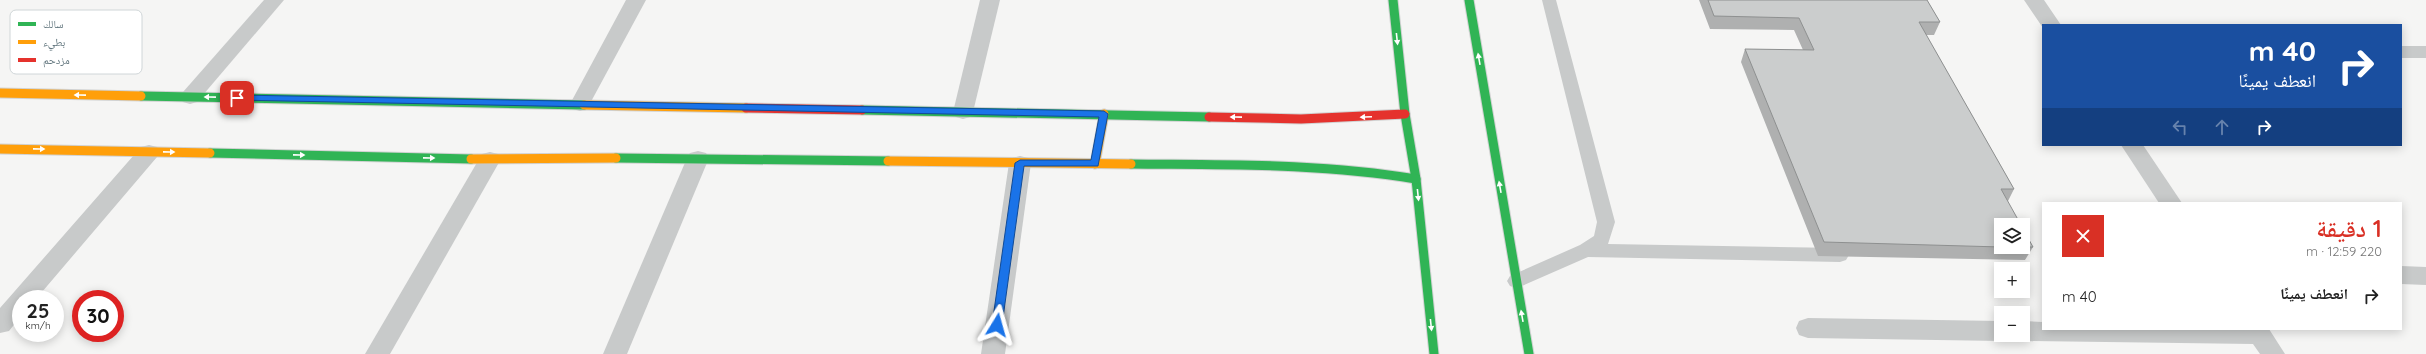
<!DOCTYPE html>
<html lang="ar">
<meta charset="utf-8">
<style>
:root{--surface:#fff;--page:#f2f2f2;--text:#222;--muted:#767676;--accent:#d93025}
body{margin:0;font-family:Quicksand,"Noto Naskh Arabic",sans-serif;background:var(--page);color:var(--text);direction:rtl;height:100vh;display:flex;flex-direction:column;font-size:15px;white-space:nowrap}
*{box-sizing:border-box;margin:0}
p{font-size:13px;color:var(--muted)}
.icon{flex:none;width:22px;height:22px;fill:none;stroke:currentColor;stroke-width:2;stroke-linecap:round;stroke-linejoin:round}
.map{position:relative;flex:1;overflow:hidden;direction:ltr}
.details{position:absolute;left:2042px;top:202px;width:360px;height:128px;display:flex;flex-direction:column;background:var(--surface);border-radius:0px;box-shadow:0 2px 10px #0003;direction:rtl}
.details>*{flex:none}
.guide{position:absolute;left:2042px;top:24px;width:360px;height:122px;border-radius:0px;box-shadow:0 2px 10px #0003;direction:rtl;background:#1a4fa0;color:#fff;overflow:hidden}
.controls{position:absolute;left:1994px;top:218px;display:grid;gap:8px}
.controls a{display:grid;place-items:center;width:36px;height:36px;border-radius:0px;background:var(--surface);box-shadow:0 2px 10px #0003;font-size:20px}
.speed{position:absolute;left:12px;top:290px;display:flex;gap:8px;font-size:20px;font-weight:700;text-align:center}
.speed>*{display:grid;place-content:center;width:52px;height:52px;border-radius:50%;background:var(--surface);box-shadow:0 2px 10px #0003;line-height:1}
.speed small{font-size:10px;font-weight:400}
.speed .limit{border:6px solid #d22;background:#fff;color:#111}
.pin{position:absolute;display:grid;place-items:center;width:34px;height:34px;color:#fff;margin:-17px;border-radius:8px;box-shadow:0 2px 6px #0006}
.me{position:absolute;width:44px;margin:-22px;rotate:8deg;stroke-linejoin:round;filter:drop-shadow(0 0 3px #0008)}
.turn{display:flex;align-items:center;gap:14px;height:84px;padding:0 20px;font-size:18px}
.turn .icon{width:52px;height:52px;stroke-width:2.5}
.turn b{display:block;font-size:28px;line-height:34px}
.lanes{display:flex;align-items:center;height:38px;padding:0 20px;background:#0003;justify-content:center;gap:20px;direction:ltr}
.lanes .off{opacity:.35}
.round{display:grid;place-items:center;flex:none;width:42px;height:42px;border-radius:0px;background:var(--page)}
.overview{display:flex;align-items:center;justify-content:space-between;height:68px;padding:0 20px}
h1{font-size:24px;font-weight:600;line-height:30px;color:var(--accent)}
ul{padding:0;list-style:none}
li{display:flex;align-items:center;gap:12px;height:52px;padding:0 20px}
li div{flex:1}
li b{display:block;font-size:15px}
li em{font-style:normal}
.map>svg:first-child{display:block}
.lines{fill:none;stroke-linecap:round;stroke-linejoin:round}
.fast-casing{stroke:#d1d2d2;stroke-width:11}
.slow-casing{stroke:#d1d2d2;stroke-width:11}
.jam-casing{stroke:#d1d2d2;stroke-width:11}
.lane{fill:#c8caca;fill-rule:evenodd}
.street{fill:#c8caca;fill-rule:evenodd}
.fast{stroke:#30b455;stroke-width:9}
.slow{stroke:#ff9f0a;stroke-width:9}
.jam{stroke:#e5322d;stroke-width:9}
.wall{fill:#afb0b0}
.building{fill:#cbcdcd;stroke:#8e9090}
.oneway{fill:#fff}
.route{fill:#1a73e8;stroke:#114b97}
.key{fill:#fff;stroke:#d0d6d8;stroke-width:1}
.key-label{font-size:11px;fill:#62767e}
</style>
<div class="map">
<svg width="2426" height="354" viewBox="0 0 2426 354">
<rect width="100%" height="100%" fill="#f5f5f4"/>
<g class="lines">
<g class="fast-casing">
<g id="fast">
<path d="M1393 0 1405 114 1416 179 1434 354"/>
<path d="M1469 0 1529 354"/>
<path d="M141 96 584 105"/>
<path d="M862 110 1209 117"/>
<path d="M210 153 471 159"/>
<path d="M616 158 888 161"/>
<path d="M1131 164C1227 165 1321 163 1416 179"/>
</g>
</g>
<g class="slow-casing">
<g id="slow">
<path d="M0 93 141 96"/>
<path d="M584 105 746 108"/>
<path d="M0 149 210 153"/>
<path d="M471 159 616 158"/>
<path d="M888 161 1131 164"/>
<path d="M1095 164 1104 114"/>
</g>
</g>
<g class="jam-casing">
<g id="jam">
<path d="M746 108 862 110"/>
<path d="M1209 117 1301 119 1405 114"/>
</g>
</g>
<path class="lane" d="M1542 0H1556L1615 222 1608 244 1840 248 1846 250 1849 255 1846 260 1840 262 1588 257 1522 286 1516 288 1510 286 1507 281 1510 276 1580 245 1594 236 1597 222Z"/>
<g class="street">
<path d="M264 0H284L197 102 190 104 183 102 180 97 183 92Z"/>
<path d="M626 0H646L587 109 580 111 573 109 570 104Z"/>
<path d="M980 0H1000L973 112 970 117 963 119 956 117 953 112Z"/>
<path d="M2024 0H2044L2061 25H2043V28Z"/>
<rect x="2401" y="46" width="25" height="12"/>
<path d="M149 145 157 147 160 152 157 157 36 299H21V316L9 331 0 333V308L141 147Z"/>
<path d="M2121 145H2143L2182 203H2159Z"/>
<path d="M698 151 706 153 709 158 627 354H603L687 158 690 153Z"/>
<path d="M490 152 498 154 501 159 390 354H365L482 154Z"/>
<path d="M1020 156 1028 158 1031 163 1005 354H981L1009 163 1012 158Z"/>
<path d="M2401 266 2426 267V285L2401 284Z"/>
<path d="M1808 318 2001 321V335H2011L2010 338 2001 341 1808 338 1799 335 1796 328 1799 321Z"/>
<path d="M2023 321 2043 322V329H2269L2285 354H2260L2253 344 2023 341 2014 338 2013 335H2023Z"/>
</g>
<use href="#fast" class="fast"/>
<use href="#slow" class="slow"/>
<use href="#jam" class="jam"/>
</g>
<path class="wall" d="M1699 0H1927L1940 22 1934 35H1926L2014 189 2008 201 2001 225V247H2033L2025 260 1818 256 1741 62 1745 49 1803 50 1794 30 1710 29Z"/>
<g class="building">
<path d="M1708 0H1927L1940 22H1919L2014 189H2001L2021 225H2001V247L1824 242 1745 49 1814 50 1799 18 1714 16Z"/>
<path d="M2023 229 2033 247H2020H2023Z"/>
</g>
<defs><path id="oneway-solid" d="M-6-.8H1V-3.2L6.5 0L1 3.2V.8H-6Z"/></defs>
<g class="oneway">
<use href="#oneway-solid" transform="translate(1397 39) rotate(84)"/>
<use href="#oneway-solid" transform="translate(1479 59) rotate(-100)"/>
<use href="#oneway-solid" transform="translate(80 95) rotate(-179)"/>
<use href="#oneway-solid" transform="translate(210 97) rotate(-179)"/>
<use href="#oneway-solid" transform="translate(1236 117) rotate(-179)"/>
<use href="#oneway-solid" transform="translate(1366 117) rotate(177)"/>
<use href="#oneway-solid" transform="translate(39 149) rotate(1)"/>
<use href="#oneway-solid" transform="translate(169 152) rotate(1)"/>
<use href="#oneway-solid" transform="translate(299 155) rotate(1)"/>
<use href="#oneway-solid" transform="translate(429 158) rotate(1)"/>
<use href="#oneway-solid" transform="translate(1500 187) rotate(-100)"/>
<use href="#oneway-solid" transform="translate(1418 195) rotate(84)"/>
<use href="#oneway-solid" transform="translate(1522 316) rotate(-100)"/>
<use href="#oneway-solid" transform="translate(1431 325) rotate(84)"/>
</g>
<path class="route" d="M237 95 1104 111 1108 114 1098 166H1024L1002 325 997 329 992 325 1015 163 1020 160H1091L1099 117 234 100V96Z"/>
<rect x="10" y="10" width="132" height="64" rx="6" class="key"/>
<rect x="18" y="22" width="18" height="4" fill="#30b455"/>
<rect x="18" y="40" width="18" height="4" fill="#ff9f0a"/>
<rect x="18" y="58" width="18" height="4" fill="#e5322d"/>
<g class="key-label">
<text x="43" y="28">سالك</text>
<text x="43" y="46">بطيء</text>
<text x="43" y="64">مزدحم</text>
</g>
</svg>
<div class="controls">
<a><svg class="icon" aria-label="layers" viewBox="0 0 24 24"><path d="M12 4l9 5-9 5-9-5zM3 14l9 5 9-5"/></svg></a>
<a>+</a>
<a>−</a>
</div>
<div class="speed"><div>25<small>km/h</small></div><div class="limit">30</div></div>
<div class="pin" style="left:237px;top:98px;background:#d93025"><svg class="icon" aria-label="arrive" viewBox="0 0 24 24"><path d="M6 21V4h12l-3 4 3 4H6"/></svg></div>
<svg class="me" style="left:997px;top:325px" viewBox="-20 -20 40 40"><path d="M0-17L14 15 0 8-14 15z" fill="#1a73e8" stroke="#fff" stroke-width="4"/></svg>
<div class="guide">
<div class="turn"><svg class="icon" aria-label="right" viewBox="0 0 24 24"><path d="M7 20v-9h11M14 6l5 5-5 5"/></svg><div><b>40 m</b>انعطف يمينًا</div></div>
<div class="lanes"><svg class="icon off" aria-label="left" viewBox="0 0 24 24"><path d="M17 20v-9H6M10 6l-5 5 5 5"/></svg><svg class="icon off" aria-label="ahead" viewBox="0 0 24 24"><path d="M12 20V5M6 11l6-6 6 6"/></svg><svg class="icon" aria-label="right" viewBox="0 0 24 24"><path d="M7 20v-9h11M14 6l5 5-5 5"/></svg></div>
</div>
<section class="details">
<div class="overview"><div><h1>1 دقيقة</h1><p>220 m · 12:59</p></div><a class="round" style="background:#d93025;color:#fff"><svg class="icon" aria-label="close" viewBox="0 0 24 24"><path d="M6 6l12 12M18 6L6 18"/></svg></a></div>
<ul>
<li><svg class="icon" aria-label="right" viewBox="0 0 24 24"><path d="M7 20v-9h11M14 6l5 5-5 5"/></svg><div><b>انعطف يمينًا</b></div><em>40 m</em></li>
</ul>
</section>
</div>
